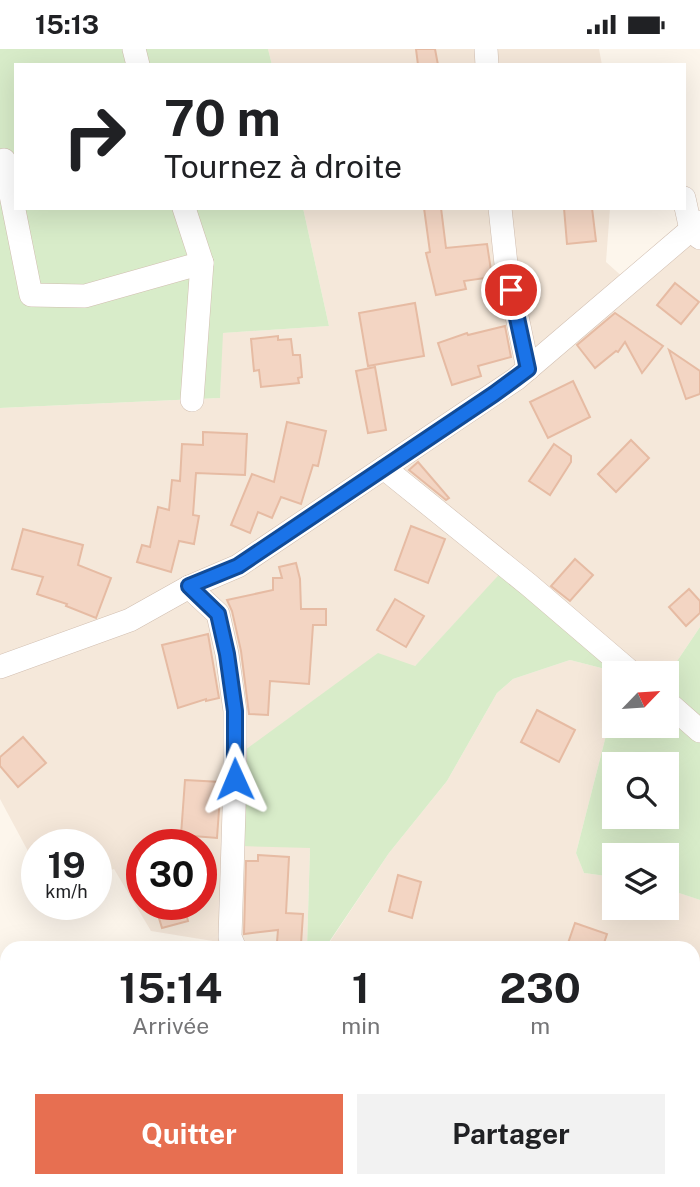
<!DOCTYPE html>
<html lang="fr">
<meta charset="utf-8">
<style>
:root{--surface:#fff;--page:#f2f2f2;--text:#202124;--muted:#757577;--accent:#e76f51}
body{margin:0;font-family:"Public Sans",sans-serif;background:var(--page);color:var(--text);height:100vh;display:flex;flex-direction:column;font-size:26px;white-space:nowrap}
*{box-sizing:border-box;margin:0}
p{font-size:23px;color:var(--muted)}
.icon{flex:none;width:38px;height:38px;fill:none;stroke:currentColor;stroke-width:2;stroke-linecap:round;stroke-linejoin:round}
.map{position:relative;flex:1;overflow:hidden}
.drawer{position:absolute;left:0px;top:892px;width:700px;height:247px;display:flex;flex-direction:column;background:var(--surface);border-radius:21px 21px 0 0;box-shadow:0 7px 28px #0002}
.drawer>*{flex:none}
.hud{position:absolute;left:14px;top:14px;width:672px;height:147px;border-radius:0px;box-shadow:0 7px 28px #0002;background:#fff;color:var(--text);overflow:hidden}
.needle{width:46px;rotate:65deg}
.tools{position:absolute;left:602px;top:612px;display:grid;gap:14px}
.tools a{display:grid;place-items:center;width:77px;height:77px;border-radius:0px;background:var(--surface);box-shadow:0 7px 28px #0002;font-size:35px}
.speed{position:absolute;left:21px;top:780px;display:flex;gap:14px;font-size:35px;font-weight:700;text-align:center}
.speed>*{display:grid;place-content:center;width:91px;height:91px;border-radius:50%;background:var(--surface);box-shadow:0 7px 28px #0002;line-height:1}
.speed small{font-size:18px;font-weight:400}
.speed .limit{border:10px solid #d22;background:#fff;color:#111}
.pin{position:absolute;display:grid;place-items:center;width:60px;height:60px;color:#fff;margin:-30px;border:4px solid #fff;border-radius:50%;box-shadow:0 2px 7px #0007}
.me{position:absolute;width:77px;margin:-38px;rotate:359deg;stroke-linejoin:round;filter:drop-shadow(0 0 5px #0008)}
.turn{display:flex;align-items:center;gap:24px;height:147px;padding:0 35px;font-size:32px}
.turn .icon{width:91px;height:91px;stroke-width:2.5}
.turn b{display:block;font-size:49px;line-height:60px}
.eta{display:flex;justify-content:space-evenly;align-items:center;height:119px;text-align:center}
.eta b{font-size:42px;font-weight:700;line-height:49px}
.action{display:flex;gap:14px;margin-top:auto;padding:14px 35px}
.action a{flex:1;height:80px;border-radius:0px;background:var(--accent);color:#fff;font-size:28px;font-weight:700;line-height:80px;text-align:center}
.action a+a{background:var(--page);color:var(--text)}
.status{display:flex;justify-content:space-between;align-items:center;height:49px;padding:0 35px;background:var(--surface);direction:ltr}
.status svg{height:19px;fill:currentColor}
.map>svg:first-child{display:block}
.residential{fill:#f5e8da;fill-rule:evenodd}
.green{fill:#d8ecc9;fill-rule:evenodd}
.building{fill:#f3d5c3;stroke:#e6bba3;stroke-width:2}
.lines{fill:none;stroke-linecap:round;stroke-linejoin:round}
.minor-casing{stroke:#d1beb0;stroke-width:24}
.minor{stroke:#fff;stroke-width:23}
.route-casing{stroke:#114b97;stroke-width:18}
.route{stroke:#1a73e8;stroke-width:12}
</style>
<div class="status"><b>15:13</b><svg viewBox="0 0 49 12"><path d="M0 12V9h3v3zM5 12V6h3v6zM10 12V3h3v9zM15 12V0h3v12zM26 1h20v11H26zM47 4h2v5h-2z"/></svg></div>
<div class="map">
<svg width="700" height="1138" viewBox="0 0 700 1138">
<rect width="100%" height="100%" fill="#fdf6ec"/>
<g class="residential">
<path d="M268 0H599L602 16H272Z"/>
<path d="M303 159H610L606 213 635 239 700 185V578L667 627V625H629L507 518 415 617 310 799 307 899 225 894 151 882 114 820 96 826V796H37V819L0 750V359L220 349 222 284 329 277ZM142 796H201V856H142Z"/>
<path d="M570 611 609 621 613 659 576 804 584 824 614 828V859H667V840L700 851V1138H374L372 1132H693V900H325L389 804 447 732 497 644 513 630Z"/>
</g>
<g class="green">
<path d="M0 0H268L272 16H16V159H303L329 277 223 284 220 349 0 359Z"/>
<path d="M507 517 629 625H614V677H667V627L700 578V851L667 840V807H614V828L584 824 576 804 613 659 609 621 570 611 513 630 497 644 447 732 389 804 325 899H307L310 799 241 797 245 701 378 604 415 617ZM614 716H667V768H614Z"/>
<path d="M306 1132H372L374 1138H309Z"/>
</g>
<g class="building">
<path d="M416 0H435L438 16H418Z"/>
<path d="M424 159H441L446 199 487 195 492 228 464 232 466 240 436 246 426 204 430 203Z"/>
<path d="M564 159H592L596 192 567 195Z"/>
<path d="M675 234 699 253 681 275 657 256Z"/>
<path d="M415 254 424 307 368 317 359 264Z"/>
<path d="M615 264 663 297 642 324 625 293 618 303 616 302 595 319 577 296Z"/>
<path d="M505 277 511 308 478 317 481 327 452 336 438 294 467 284 468 286Z"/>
<path d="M278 287V291L291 290 293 306H300L302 328 298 329 299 334 261 338 259 321 254 322 251 290Z"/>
<path d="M669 301 700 322V345L686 350Z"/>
<path d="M375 318 386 381 368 384 356 322Z"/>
<path d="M573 332 590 368 548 389 530 353Z"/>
<path d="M287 373 326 382 318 417 313 416 301 455 281 448 272 469 258 463 250 484 231 476 252 425 274 433Z"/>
<path d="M203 383 247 385 245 426 196 424 193 466 199 467 194 495 179 492 171 523 137 513 142 496 150 498 158 458 169 461 172 431 180 432 182 395 203 396Z"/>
<path d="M631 391 649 409 616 443 598 425Z"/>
<path d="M554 395 571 407V413L550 446 529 432Z"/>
<path d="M418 413 449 449 446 451 409 421Z"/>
<path d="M411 477 445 490 428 534 395 521Z"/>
<path d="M23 480 83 496 78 516 111 529 96 569 66 557 67 555 37 545 43 528 12 520Z"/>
<path d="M575 510 593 526 570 552 551 537Z"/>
<path d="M296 514 300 530 301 560H326V576H313L309 635 270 632 268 666 249 665 241 602 232 562 227 551 273 541V529H282L279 518Z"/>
<path d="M689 540 700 552V564L686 577 669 558Z"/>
<path d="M395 550 424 567 406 598 377 581Z"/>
<path d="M208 585 219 649 206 652V650L178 659 162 596Z"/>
<path d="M537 661 575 681 559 713 521 693Z"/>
<path d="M23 688 46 714 18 738 0 717V708Z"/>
<path d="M185 731 221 733 217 789 181 786Z"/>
<path d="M258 806 289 808 286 864 303 865 301 895 277 893 278 881 244 885 246 812H258Z"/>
<path d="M398 826 421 833 412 869 389 862Z"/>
<path d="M155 856H184L188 872 162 879Z"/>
<path d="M575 874 607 885 602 900H566Z"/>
</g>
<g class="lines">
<g class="minor-casing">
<g id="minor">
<path d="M134 0 138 16"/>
<path d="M486 0 487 16"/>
<path d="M4 111 31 246 85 247 202 214"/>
<path d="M684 149 691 181 700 189"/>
<path d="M184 159 202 214 192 351"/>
<path d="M500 159 506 215 528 320"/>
<path d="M384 419 529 536 633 625"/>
<path d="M189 538 218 565 227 605 235 662V730L230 888 235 900"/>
<path d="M0 618 130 571 189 538 238 517 516 330 700 173"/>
<path d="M667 653 700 682"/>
<path d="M693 996 700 998"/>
<path d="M472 1132 478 1138"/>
<path d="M663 1132 672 1138"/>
<path d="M276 1138 277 1132"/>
</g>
</g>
<use href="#minor" class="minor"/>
</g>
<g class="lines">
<g class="route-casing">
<path id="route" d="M235 730V662L227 605 218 565 189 537 238 517 494 345 528 320 511 241"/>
</g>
<use href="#route" class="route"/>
</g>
</svg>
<div class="tools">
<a><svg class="needle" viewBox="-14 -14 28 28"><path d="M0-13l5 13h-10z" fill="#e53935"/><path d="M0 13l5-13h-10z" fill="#757577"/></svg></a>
<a><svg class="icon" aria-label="search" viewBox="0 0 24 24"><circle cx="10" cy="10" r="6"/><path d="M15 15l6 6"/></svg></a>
<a><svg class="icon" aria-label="layers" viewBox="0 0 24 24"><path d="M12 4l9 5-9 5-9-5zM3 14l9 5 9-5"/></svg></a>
</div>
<div class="speed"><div>19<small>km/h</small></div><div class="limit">30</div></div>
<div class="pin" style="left:511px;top:241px;background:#d93025"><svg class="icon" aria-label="arrive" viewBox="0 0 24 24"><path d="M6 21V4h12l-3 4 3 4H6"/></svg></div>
<svg class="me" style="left:235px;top:730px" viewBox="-20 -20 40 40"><path d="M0-17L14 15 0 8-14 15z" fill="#1a73e8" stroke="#fff" stroke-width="4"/></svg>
<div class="hud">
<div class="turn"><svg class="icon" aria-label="right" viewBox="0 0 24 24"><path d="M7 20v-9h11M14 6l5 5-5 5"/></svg><div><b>70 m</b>Tournez à droite</div></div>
</div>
<section class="drawer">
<div class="eta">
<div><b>15:14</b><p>Arrivée</p></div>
<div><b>1</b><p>min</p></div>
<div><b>230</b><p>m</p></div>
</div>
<div class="action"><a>Quitter</a><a>Partager</a></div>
</section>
</div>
